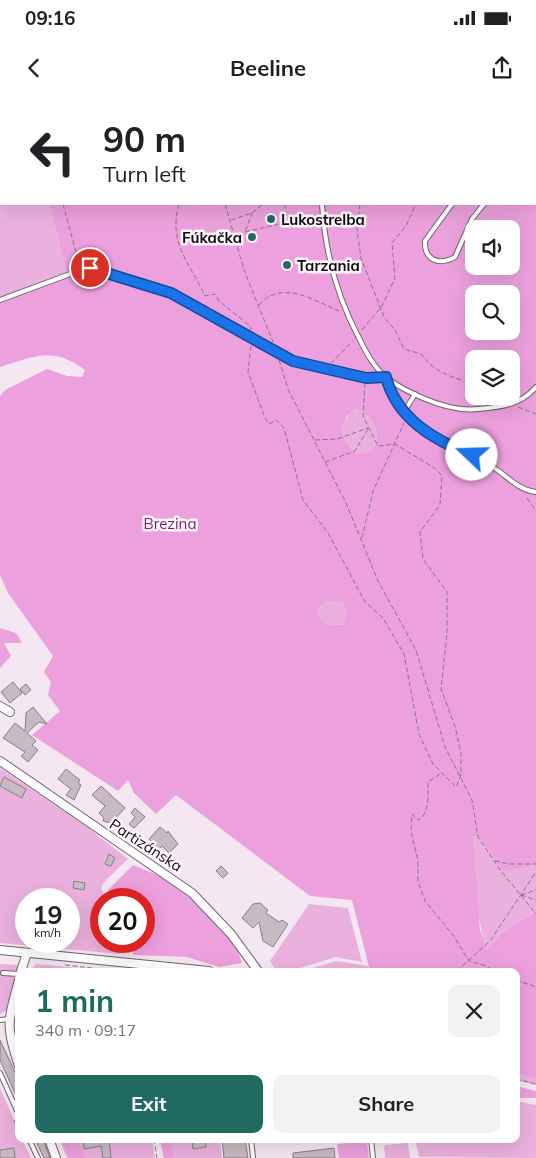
<!DOCTYPE html>
<meta charset="utf-8">
<style>
:root{--surface:#fff;--page:#f2f2f2;--text:#202124;--muted:#757577;--accent:#216a62}
body{margin:0;font-family:Mulish,sans-serif;background:var(--page);color:var(--text);height:100vh;display:flex;flex-direction:column;font-size:19px;white-space:nowrap}
*{box-sizing:border-box;margin:0}
p{font-size:16px;color:var(--muted)}
.icon{flex:none;width:28px;height:28px;fill:none;stroke:currentColor;stroke-width:2;stroke-linecap:round;stroke-linejoin:round}
.map{position:relative;flex:1;overflow:hidden}
.details{position:absolute;left:15px;top:868px;width:505px;height:175px;display:flex;flex-direction:column;background:var(--surface);border-radius:10px;box-shadow:0 5px 20px #0002}
.details>*{flex:none}
.hud{position:absolute;left:0px;top:0px;width:536px;height:105px;box-shadow:0 5px 20px #0002;background:#fff;color:var(--text);overflow:hidden}
.controls{position:absolute;left:465px;top:120px;display:grid;gap:10px}
.controls a{display:grid;place-items:center;width:55px;height:55px;border-radius:10px;background:var(--surface);box-shadow:0 5px 20px #0002;font-size:25px}
.speed{position:absolute;left:15px;top:788px;display:flex;gap:10px;font-size:25px;font-weight:700;text-align:center}
.speed>*{display:grid;place-content:center;width:65px;height:65px;border-radius:50%;background:var(--surface);box-shadow:0 5px 20px #0002;line-height:1}
.speed small{font-size:12px;font-weight:400}
.speed .limit{border:8px solid #d22;background:#fff;color:#111}
.pin{position:absolute;display:grid;place-items:center;width:42px;height:42px;color:#fff;margin:-21px;border:2px solid #fff;border-radius:50%;box-shadow:0 1px 5px #0007}
.me{position:absolute;width:55px;margin:-28px;rotate:291deg;stroke-linejoin:round;filter:drop-shadow(0 0 4px #0008)}
.turn{display:flex;align-items:center;gap:18px;height:105px;padding:0 20px;font-size:22px}
.turn .icon{width:65px;height:65px;stroke-width:2.5}
.turn b{display:block;font-size:35px;line-height:42px}
.round{display:grid;place-items:center;flex:none;width:52px;height:52px;border-radius:10px;background:var(--page)}
.summary{display:flex;align-items:center;justify-content:space-between;height:85px;padding:0 20px}
h1{font-size:30px;font-weight:700;line-height:38px;color:var(--accent)}
.button{display:flex;gap:10px;margin-top:auto;padding:10px 20px}
.button a{flex:1;height:58px;border-radius:10px;background:var(--accent);color:#fff;font-size:20px;font-weight:700;line-height:58px;text-align:center}
.button a+a{background:var(--page);color:var(--text)}
.status{display:flex;justify-content:space-between;align-items:center;height:35px;padding:0 25px;background:var(--surface);direction:ltr}
.status svg{height:14px;fill:currentColor}
header{display:flex;justify-content:space-between;align-items:center;height:65px;padding:0 20px;background:var(--surface);font-size:22px;font-weight:700}
.map>svg:first-child{display:block}
.green{fill:#ebb1de;fill-rule:evenodd}
.forest{fill:#eca0dd;fill-rule:evenodd}
.building{fill:#c7bac3;stroke:#897d86}
.lines{fill:none;stroke-linecap:round;stroke-linejoin:round}
.service-casing{stroke:#70646d;stroke-width:6}
.minor-casing{stroke:#70646d;stroke-width:10}
.path{stroke:#827980;stroke-width:1;stroke-dasharray:5 2.5;stroke-linecap:butt}
.service{stroke:#fff;stroke-width:4}
.minor{stroke:#fff;stroke-width:8}
.route-casing{stroke:#114b97;stroke-width:12}
.route{stroke:#1a73e8;stroke-width:9}
.poi-dot{fill:#216a62;stroke:#fff7fd;stroke-width:2}
.labels{text-anchor:middle;dominant-baseline:central;stroke-width:5;stroke-linejoin:round;paint-order:stroke}
.poi-label{font-size:15px;font-weight:bold;fill:#0f0b0e;stroke:#fff7fd;text-anchor:start}
.park-label{font-size:15px;fill:#771f6a;stroke:#fff7fd}
.street-label{font-size:15px;fill:#0f0b0e;stroke:#fff7fd}
</style>
<div class="status"><b>09:16</b><svg viewBox="0 0 49 12"><path d="M0 12V9h3v3zM5 12V6h3v6zM10 12V3h3v9zM15 12V0h3v12zM26 1h20v11H26zM47 4h2v5h-2z"/></svg></div>
<header><svg class="icon" aria-label="back" viewBox="0 0 24 24"><path d="M15 5l-7 7 7 7"/></svg>Beeline<svg class="icon" aria-label="share" viewBox="0 0 24 24"><path d="M12 15V3M7 8l5-5 5 5M5 13v7h14v-7"/></svg></header>
<div class="map">
<svg width="536" height="1058" viewBox="0 0 536 1058">
<rect width="100%" height="100%" fill="#f5e7f2"/>
<g class="green">
<path d="M0 10 1 104H49L67 173 0 199Z"/>
<path d="M362 309C396 339 364 367 348 345 344 340 343 332 341 327 346 318 350 310 362 309Z"/>
<path d="M326 501H342L346 513 343 525 326 524 316 511Z"/>
<path d="M0 668 87 727 128 759 104 782 101 788 106 799H101V841H121L120 854 0 843ZM26 799H69V841H26Z"/>
<path d="M479 735 504 772 536 765V811L502 833 487 851C475 814 475 775 473 736Z"/>
<path d="M309 804 348 808 362 862 336 857 290 871H276L270 861Z"/>
<path d="M336 861 368 866 370 871H303Z"/>
<path d="M0 864 18 865 7 910 0 914Z"/>
<path d="M36 864 108 871H30Z"/>
<path d="M516 973 536 979V985L516 980Z"/>
<path d="M0 988 19 1031V1039H22L31 1058H0Z"/>
<path d="M516 1001 536 1005V1058L419 1057 415 1039H516Z"/>
<path d="M59 1039H152L155 1058H67Z"/>
<path d="M160 1039H220L222 1058H164Z"/>
<path d="M408 1043 410 1058H385L384 1045Z"/>
</g>
<g class="forest">
<path d="M0 0H536V765L504 772 479 736H473L480 829 487 850 502 833 536 811V979L516 973V871H370L352 800 310 796 176 695 156 714 134 693 128 680 118 691 32 635 60 611 48 595 51 582 44 572 53 556 8 493 0 475V296L5 290 47 269 67 276 82 277 85 270C52 246 36 256 0 267V199L67 173 49 104H535V1H1V12ZM474 129H511V166H474ZM474 194H511V231H474ZM474 259H511V296H474ZM355 310H362C396 339 364 367 348 345 344 340 343 332 341 327L347 316ZM326 501H342L346 513 343 525 326 524 316 511Z"/>
<path d="M0 528 16 533 22 543H4L11 556 0 568Z"/>
<path d="M133 765 172 781 235 842 242 863 219 867 187 857 133 855V841H144V799H114L108 790Z"/>
<path d="M516 986 536 991V998H516Z"/>
<path d="M61 1039H78L85 1058H69Z"/>
<path d="M160 1039H171L174 1058H164Z"/>
<path d="M367 1041 369 1058H339L337 1044Z"/>
</g>
<g class="building">
<path d="M13 582 22 593 10 603 1 592Z"/>
<path d="M26 584 31 590 25 595 20 589Z"/>
<path d="M33 607 47 624 39 622 27 633 36 641 32 645 38 650 28 662 21 656 25 652 3 638 15 623 25 631 26 613Z"/>
<path d="M66 669 80 680 78 683 81 685 74 700 66 695 71 689 58 679Z"/>
<path d="M4 677 26 689 22 698 0 686Z"/>
<path d="M101 686 125 708 111 723 103 721 104 718 99 713 105 706 92 695Z"/>
<path d="M135 708 145 717 134 728 129 724 135 717 131 713Z"/>
<path d="M160 727 167 733 168 731 178 744 169 753 162 746 159 749 149 739Z"/>
<path d="M109 754 115 758 111 766 105 764Z"/>
<path d="M221 766 228 773 223 778 216 771Z"/>
<path d="M74 781 85 783 84 790 73 788Z"/>
<path d="M260 803 268 810 266 813 279 822 282 820 288 824 273 847 263 841 259 822 253 828 242 818 253 804Z"/>
<path d="M0 940 19 981V1002L0 960Z"/>
<path d="M35 1039H43L50 1058H44Z"/>
<path d="M83 1039H109L111 1058H103L101 1046 84 1049Z"/>
<path d="M192 1039H205L206 1047 193 1049Z"/>
<path d="M222 1039H245L248 1058H224Z"/>
<path d="M14 1048 15 1058H0V1050Z"/>
<path d="M334 1048 335 1058H293V1053Z"/>
</g>
<g class="lines">
<g class="service-casing">
<g id="service">
<path d="M319 1V0"/>
<path d="M488 1V0"/>
<path d="M535 50 536 49"/>
<path d="M322 104C325 152 336 195 359 238 366 252 374 268 387 278 397 286 411 293 423 298 441 306 458 311 478 309 501 307 521 305 536 287"/>
<path d="M452 104 425 141C424 160 439 166 455 157L472 119 484 104"/>
<path d="M0 200 81 170 99 169 171 193 293 261 366 278 386 277"/>
<path d="M386 277C400 332 448 340 491 366 507 375 517 390 536 392"/>
<path d="M404 312 415 294"/>
<path d="M3 873 19 874"/>
<path d="M0 920 8 919"/>
<path d="M0 973 19 1015"/>
<path d="M29 1039 38 1058"/>
<path d="M251 1039 253 1057"/>
<path d="M371 1039 373 1058"/>
</g>
</g>
<g class="minor-casing">
<g id="minor">
<path d="M0 606 10 612"/>
<path d="M0 661 192 793 231 834 258 871"/>
<path d="M0 850 209 871"/>
<path d="M21 871 27 853"/>
<path d="M19 880C8 921 5 925 19 966"/>
<path d="M49 1039 56 1058"/>
</g>
</g>
<g class="path">
<path d="M15 0 16 1"/>
<path d="M276 0V1"/>
<path d="M310 0 311 1"/>
<path d="M391 0V1"/>
<path d="M184 1 185 0"/>
<path d="M216 1V0"/>
<path d="M294 1V0"/>
<path d="M460 1 461 0"/>
<path d="M63 104 79 163"/>
<path d="M179 104C168 144 189 161 205 196L215 194 219 201 250 226 251 230"/>
<path d="M225 104 244 170 273 242"/>
<path d="M285 104 287 122"/>
<path d="M360 104 357 131 361 158 384 217 395 230 404 249 421 254C434 273 452 277 474 284"/>
<path d="M231 120 252 113 263 104"/>
<path d="M245 132 318 115"/>
<path d="M237 143 245 132 252 113"/>
<path d="M259 205C282 179 313 200 339 211"/>
<path d="M362 230 382 206 395 178 392 143 406 126 416 104"/>
<path d="M251 246 248 272 265 318 269 324 276 320 284 328 303 400 328 433 365 502 383 518 404 554 419 634 433 664 456 687 461 675V653L455 626 441 589 447 534V492L423 459 420 432 440 405 442 376 436 369 395 344 378 346 363 316 365 284"/>
<path d="M279 260 288 289 346 403 378 481 416 550 445 647 472 700 478 737 501 771 536 814"/>
<path d="M331 263 353 241"/>
<path d="M518 307 536 314"/>
<path d="M315 340 337 339 368 328"/>
<path d="M325 362 355 351 368 329"/>
<path d="M527 398 536 411"/>
<path d="M362 438 373 391 404 323"/>
<path d="M440 674 428 682C428 694 430 712 419 720L412 714 411 731 418 761V781L425 801 453 835 469 861 486 866 494 871"/>
<path d="M495 761 509 764H536"/>
<path d="M521 795 536 800"/>
<path d="M521 795 536 790"/>
<path d="M65 865 119 871"/>
<path d="M334 871H355"/>
<path d="M457 871 490 841 536 772"/>
<path d="M516 880 536 887"/>
<path d="M516 979 536 984"/>
<path d="M14 1020 19 1031"/>
<path d="M154 1039 157 1058"/>
</g>
<use href="#service" class="service"/>
<use href="#minor" class="minor"/>
</g>
<g class="lines">
<g class="route-casing">
<path id="route" d="M90 168 171 193 293 261 366 278 386 277C397 319 434 340 472 355"/>
</g>
<use href="#route" class="route"/>
</g>
<g class="poi-dot">
<circle cx="271" cy="119" r="5"/>
<circle cx="252" cy="137" r="5"/>
<circle cx="287" cy="165" r="5"/>
</g>
<g class="labels">
<g class="poi-label">
<text x="281" y="119">Lukostrelba</text>
<text x="242" y="137" text-anchor="end">Fúkačka</text>
<text x="297" y="165">Tarzania</text>
</g>
<g class="park-label">
<text x="170" y="423">Brezina</text>
</g>
<g class="street-label">
<text transform="translate(146 745) rotate(33)">Partizánska</text>
</g>
</g>
</svg>
<div class="controls">
<a><svg class="icon" aria-label="sound" viewBox="0 0 24 24"><path d="M4 9h4l5-4v14l-5-4H4zM17 9q2 3 0 6"/></svg></a>
<a><svg class="icon" aria-label="search" viewBox="0 0 24 24"><circle cx="10" cy="10" r="6"/><path d="M15 15l6 6"/></svg></a>
<a><svg class="icon" aria-label="layers" viewBox="0 0 24 24"><path d="M12 4l9 5-9 5-9-5zM3 14l9 5 9-5"/></svg></a>
</div>
<div class="speed"><div>19<small>km/h</small></div><div class="limit">20</div></div>
<div class="pin" style="left:90px;top:168px;background:#d93025"><svg class="icon" aria-label="arrive" viewBox="0 0 24 24"><path d="M6 21V4h12l-3 4 3 4H6"/></svg></div>
<svg class="me" style="left:472px;top:355px" viewBox="-20 -20 40 40"><circle r="19" fill="#fff"/><path d="M0-13L10 11 0 6-10 11z" fill="#1a73e8"/></svg>
<div class="hud">
<div class="turn"><svg class="icon" aria-label="left" viewBox="0 0 24 24"><path d="M17 20v-9H6M10 6l-5 5 5 5"/></svg><div><b>90 m</b>Turn left</div></div>
</div>
<section class="details">
<div class="summary"><div><h1>1 min</h1><p>340 m · 09:17</p></div><a class="round"><svg class="icon" aria-label="close" viewBox="0 0 24 24"><path d="M6 6l12 12M18 6L6 18"/></svg></a></div>
<div class="button"><a>Exit</a><a>Share</a></div>
</section>
</div>
